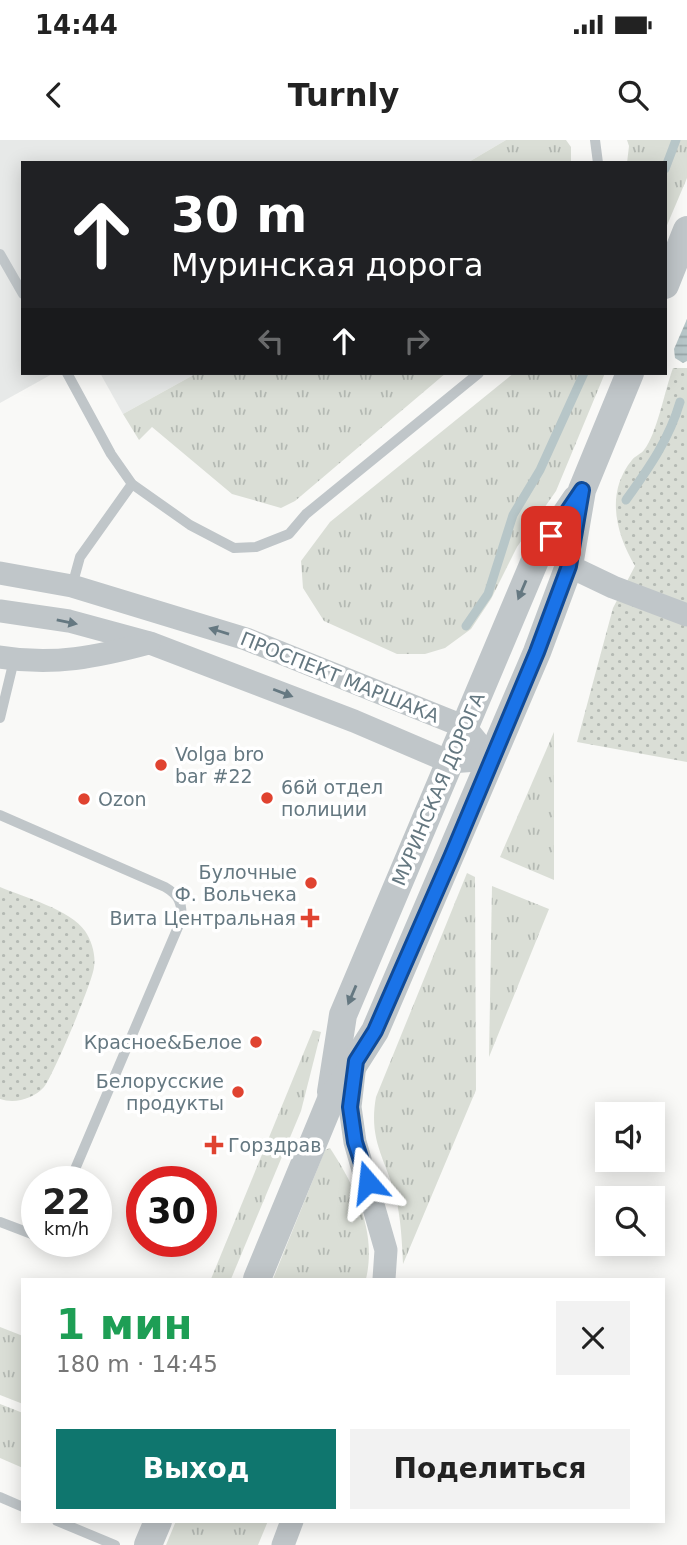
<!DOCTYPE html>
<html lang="ru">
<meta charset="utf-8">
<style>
:root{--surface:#fff;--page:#f2f2f2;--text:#222;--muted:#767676;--accent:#0f766e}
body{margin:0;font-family:"DejaVu Sans",sans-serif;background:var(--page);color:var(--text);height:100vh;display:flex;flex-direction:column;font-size:26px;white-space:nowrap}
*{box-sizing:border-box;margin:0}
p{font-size:23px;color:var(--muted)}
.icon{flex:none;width:38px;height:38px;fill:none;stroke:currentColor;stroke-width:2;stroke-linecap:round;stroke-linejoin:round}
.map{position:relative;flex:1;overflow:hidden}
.side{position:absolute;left:21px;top:1138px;width:644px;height:245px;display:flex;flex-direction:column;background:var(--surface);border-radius:0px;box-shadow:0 4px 18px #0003}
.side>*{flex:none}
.banner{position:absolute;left:21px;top:21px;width:646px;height:214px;border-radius:0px;box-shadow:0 4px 18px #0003;background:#202124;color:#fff;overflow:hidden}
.buttons{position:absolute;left:595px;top:962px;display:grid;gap:14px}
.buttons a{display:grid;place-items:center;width:70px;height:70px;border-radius:0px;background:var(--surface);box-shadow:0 4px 18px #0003;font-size:35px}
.speed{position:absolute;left:21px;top:1026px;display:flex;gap:14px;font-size:35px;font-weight:700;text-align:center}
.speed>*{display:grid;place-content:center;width:91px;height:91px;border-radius:50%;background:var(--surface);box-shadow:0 4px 18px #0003;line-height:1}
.speed small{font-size:18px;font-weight:400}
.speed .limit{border:10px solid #d22;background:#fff;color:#111}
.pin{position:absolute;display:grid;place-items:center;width:60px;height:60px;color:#fff;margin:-30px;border-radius:14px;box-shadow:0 4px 10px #0006}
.me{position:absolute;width:77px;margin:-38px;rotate:343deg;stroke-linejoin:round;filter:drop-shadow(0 0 5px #0008)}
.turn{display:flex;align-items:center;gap:24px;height:147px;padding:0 35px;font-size:32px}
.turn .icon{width:91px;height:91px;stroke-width:2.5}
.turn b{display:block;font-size:49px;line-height:60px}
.lanes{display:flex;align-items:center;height:66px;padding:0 35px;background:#0003;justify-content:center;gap:35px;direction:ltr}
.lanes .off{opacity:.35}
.round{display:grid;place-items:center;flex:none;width:74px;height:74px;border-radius:0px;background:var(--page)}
.overview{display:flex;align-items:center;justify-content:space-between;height:119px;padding:0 35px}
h1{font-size:42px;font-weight:800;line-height:52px;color:#1e9e55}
.button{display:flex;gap:14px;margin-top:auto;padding:14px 35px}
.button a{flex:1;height:80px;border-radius:0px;background:var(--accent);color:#fff;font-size:28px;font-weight:800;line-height:80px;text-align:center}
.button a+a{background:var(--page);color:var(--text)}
.status{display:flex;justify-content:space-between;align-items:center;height:49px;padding:0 35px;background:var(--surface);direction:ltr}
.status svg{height:19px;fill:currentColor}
header{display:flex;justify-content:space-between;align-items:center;height:91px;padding:0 35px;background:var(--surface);font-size:32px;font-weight:800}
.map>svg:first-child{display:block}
.built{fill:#e7e9e8}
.grass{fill:url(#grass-tufts)}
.park{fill:url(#park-dots)}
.water{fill:url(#water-rules)}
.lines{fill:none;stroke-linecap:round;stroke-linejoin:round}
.stream{stroke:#b7c6c8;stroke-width:9}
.service{stroke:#c0c6c9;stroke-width:10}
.minor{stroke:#c0c6c9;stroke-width:23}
.tertiary{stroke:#c0c6c9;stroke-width:28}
.oneway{fill:#657881}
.route-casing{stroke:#114b97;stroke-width:18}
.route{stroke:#1a73e8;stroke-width:12}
.poi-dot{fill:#e04330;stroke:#fff;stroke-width:2.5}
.labels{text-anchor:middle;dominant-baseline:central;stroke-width:7;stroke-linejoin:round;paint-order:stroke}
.street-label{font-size:19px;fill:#657881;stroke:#fff}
.poi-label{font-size:19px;fill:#657881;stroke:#fff;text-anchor:start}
</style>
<div class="status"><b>14:44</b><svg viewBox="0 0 49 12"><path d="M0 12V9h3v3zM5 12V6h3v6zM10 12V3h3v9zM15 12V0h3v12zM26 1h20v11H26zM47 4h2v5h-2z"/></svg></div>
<header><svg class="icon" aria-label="back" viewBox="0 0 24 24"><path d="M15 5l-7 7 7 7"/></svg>Turnly<svg class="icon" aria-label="search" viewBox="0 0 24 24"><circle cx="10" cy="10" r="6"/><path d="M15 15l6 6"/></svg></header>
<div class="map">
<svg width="687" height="1405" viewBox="0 0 687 1405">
<defs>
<pattern id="grass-tufts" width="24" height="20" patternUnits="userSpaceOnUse" patternTransform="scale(1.75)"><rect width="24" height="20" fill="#daded6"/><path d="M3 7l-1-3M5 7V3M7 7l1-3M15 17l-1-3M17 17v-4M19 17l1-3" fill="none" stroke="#b4b9b3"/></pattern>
<pattern id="park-dots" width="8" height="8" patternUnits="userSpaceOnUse" patternTransform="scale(1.75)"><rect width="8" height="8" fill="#daded6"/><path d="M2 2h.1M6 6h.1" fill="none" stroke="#b4b9b3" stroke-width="1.8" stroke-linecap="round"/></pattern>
<pattern id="water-rules" width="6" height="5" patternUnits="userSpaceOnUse" patternTransform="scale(1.75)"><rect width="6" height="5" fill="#b7c6c8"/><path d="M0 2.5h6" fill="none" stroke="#98a6a8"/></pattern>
</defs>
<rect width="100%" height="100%" fill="#f9f9f7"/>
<g class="built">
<path d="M0 0H506L467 23H23V233H54L0 263Z"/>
<path d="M100 233H197L123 274Z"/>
</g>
<g class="grass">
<path d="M506 0H566L571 7V23H467Z"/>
<path d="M627 0H687V38L665 90V23H627L629 6Z"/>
<path d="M197 233H446L295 361 281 368 232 354 152 287 139 300 123 274Z"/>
<path d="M514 233H605L556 351 517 407 491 459 471 489 445 508 425 514H397L324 481 303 448 301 421 330 382Z"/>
<path d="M554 592V740L500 717Z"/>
<path d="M467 733 475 737 476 950 403 1124C402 1102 401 1080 396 1058 386 1019 368 1001 376 957Z"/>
<path d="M492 746 549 769 489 917Z"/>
<path d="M313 890 321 892 301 971 231 1139H211Z"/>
<path d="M330 1008C355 1046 377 1092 366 1139H273L325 1010Z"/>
<path d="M0 1187 23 1196V1264L0 1255Z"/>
<path d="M0 1264 23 1273V1328L0 1318Z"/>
<path d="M176 1381H268L258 1405H166Z"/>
</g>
<g class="park">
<path d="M673 228H687V622L577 602 613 468 635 426C616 394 605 353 632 320 635 316 641 314 644 310 657 294 665 249 673 228Z"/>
<path d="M0 747C24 757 71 770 85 791 92 801 96 816 94 827 93 841 53 936 44 947 33 959 15 964 0 959Z"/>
</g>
<path class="water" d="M687 179V221L683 223 675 218 674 209Z"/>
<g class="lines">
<g class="stream">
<path d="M665 29 676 0"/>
<path d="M626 360C648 329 669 300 680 262"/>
<path d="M466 486 488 454 513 375 540 330 584 233"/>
</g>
<g class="service">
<path d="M595 0 598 23"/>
<path d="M0 114 23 154"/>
<path d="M67 233 111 314 132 344 190 385 234 408 256 407 289 394 306 374 479 233"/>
<path d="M72 446 80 417 132 344"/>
<path d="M0 578 14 520"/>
<path d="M0 675 165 747C179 755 183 764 181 780L70 1041"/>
<path d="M0 1082 37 1096"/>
<path d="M0 1357 23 1367"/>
<path d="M57 1381 115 1405"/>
</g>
<g class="minor">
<path d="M569 426 613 447 687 475"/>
<path d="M0 433 72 446 246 499 465 587 491 619"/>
<path d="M0 471 69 481 150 503 354 581 450 622 491 619"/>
<path d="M0 517C53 526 97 517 149 503"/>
<path d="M355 924 350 967 355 1002 386 1110 384 1139"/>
<path d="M283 1405 292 1381"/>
</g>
<g class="tertiary">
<path d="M665 145 687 90"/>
<path d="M331 952 343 875 536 418 576 359"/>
<path d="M257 1139 330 962 375 891 537 512 569 426 582 350 630 233"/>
<path d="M148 1405 158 1381"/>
</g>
</g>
<defs><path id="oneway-solid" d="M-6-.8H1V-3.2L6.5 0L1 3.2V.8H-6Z" transform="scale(1.75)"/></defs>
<g class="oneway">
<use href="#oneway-solid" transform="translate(522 450) rotate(113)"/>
<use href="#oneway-solid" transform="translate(67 482) rotate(12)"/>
<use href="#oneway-solid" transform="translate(219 491) rotate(-163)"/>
<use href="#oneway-solid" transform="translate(283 553) rotate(21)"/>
<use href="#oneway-solid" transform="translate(352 855) rotate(113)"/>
</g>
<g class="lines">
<g class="route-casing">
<path id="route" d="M368 1042 355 1002 350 967 356 921 375 891 452 715 537 512 569 426 582 350 551 396"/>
</g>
<use href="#route" class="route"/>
</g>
<g class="poi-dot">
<circle cx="161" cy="625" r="7"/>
<circle cx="267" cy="658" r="7"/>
<circle cx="84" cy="659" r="7"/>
<circle cx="311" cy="743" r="7"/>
<path d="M306.5 767.5h7v7h7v7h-7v7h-7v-7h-7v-7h7z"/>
<circle cx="256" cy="902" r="7"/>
<circle cx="238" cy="952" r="7"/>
<path d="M210.5 994.5h7v7h7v7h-7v7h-7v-7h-7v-7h7z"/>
</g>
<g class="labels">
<g class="street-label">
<text transform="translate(340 537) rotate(22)">ПРОСПЕКТ МАРШАКА</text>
<text transform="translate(438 649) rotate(-67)">МУРИНСКАЯ ДОРОГА</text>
</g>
<g class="poi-label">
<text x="175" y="614">Volga bro<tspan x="175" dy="22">bar #22</tspan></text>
<text x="281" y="647">66й отдел<tspan x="281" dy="22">полиции</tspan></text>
<text x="98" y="659">Ozon</text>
<text x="297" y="732" text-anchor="end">Булочные<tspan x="297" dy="22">Ф. Вольчека</tspan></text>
<text x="296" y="778" text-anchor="end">Вита Центральная</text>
<text x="242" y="902" text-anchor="end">Красное&amp;Белое</text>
<text x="224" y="941" text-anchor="end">Белорусские<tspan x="224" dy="22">продукты</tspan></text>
<text x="228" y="1005">Горздрав</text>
</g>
</g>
</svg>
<div class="buttons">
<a><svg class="icon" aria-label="sound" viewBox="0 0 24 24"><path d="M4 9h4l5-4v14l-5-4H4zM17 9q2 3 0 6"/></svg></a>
<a><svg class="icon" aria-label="search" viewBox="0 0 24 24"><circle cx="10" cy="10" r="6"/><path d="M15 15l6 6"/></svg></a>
</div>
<div class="speed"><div>22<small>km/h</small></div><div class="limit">30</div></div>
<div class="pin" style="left:551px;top:396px;background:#d93025"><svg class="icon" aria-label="arrive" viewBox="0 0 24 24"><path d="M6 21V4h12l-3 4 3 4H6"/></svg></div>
<svg class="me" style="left:368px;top:1042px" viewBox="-20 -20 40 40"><path d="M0-17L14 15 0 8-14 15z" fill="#1a73e8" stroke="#fff" stroke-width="4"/></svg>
<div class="banner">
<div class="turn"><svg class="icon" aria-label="ahead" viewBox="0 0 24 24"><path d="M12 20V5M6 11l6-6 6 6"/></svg><div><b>30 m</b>Муринская дорога</div></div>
<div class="lanes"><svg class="icon off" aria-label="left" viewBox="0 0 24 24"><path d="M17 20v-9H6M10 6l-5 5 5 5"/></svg><svg class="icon" aria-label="ahead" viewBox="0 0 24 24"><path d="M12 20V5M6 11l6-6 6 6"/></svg><svg class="icon off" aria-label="right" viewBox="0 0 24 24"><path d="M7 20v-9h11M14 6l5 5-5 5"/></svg></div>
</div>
<section class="side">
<div class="overview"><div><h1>1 мин</h1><p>180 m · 14:45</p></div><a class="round"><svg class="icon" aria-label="close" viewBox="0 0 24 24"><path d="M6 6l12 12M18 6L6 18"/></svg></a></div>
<div class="button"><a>Выход</a><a>Поделиться</a></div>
</section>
</div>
